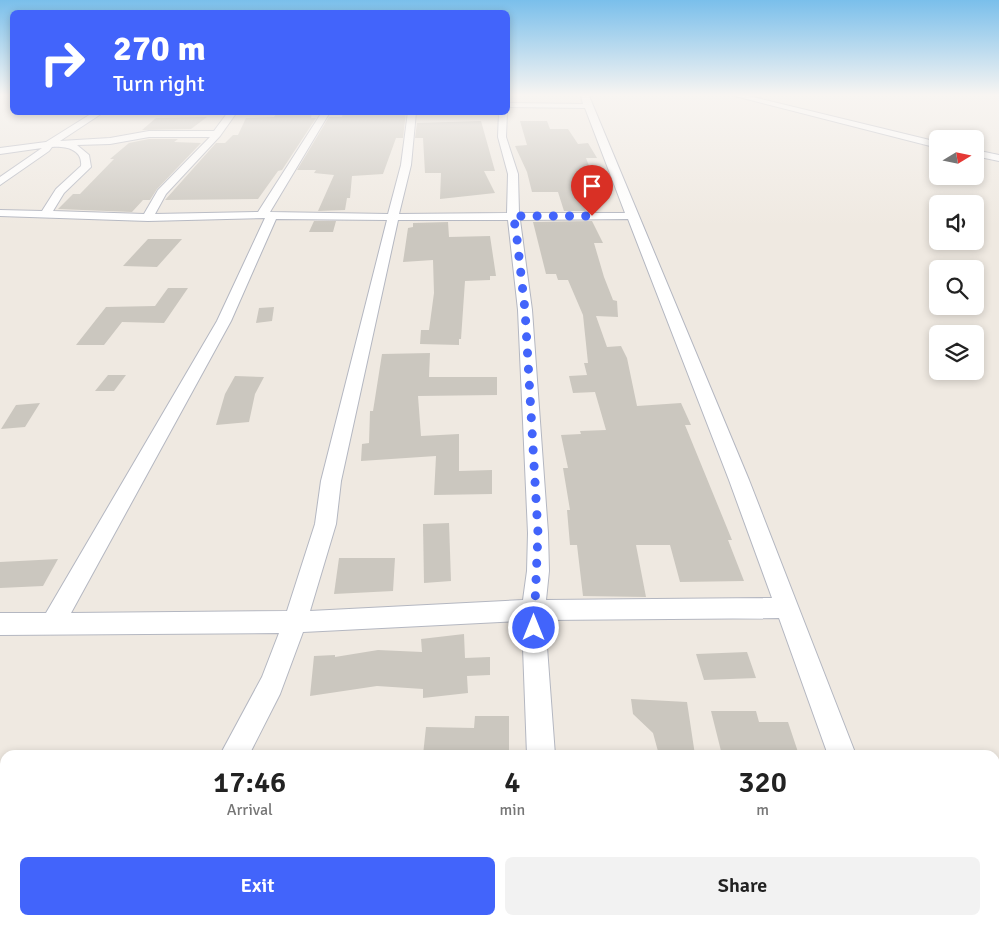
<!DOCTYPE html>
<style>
:root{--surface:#fff;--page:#f2f2f2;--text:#222;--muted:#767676;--accent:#4264fb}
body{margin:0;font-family:Signika,sans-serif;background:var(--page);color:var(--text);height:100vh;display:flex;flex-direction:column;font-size:19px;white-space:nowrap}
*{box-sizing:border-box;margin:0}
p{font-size:16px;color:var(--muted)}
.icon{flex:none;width:28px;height:28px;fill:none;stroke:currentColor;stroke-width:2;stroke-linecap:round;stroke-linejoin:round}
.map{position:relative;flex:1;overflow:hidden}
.sheet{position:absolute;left:0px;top:750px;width:1000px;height:175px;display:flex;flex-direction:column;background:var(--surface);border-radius:15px 15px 0 0;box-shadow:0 2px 8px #0003}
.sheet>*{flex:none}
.hud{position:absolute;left:10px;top:10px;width:500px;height:105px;border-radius:8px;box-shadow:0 2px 8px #0003;background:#4264fb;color:#fff;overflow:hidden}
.needle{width:32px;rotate:80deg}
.controls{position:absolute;left:929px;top:130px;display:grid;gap:10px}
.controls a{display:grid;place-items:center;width:55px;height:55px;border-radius:8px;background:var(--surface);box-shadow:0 2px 8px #0003;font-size:25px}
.pin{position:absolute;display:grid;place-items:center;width:42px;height:42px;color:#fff;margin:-51px -21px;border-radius:50% 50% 50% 0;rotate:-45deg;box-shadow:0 0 5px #0007}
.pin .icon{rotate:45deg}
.me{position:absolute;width:55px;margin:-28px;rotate:0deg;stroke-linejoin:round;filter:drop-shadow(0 0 4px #0008)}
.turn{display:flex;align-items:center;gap:18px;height:105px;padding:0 20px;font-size:22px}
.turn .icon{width:65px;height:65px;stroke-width:2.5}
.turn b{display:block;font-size:35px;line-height:42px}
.eta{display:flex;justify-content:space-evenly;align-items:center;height:85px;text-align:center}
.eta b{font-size:30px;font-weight:600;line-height:35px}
.button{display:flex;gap:10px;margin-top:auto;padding:10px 20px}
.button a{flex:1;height:58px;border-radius:8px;background:var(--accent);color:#fff;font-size:20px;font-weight:600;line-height:58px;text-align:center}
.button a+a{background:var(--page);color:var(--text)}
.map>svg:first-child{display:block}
.building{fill:#cbc7bf}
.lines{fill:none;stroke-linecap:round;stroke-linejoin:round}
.minor-casing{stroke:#b4b7c1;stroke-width:2}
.minor{fill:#fff;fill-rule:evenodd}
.route{stroke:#4264fb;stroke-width:9;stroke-dasharray:0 16.2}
</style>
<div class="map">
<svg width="999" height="925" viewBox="0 0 999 925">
<rect width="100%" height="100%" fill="#efe9e1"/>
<g class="building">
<path d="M277 112H312L311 118H316L282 170 278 171 258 199 165 200 216 143H225L233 135H238L246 118 274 117Z"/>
<path d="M343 112H406L403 138H396L383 174 352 176 350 198H347L345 210 318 211 334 175 314 173 316 170H297L329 117H342Z"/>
<path d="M207 117 191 129 142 130 156 118Z"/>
<path d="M481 121 495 171H484L495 193 440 199 441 173H425L423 138H415L417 123Z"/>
<path d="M520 121H547L550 129H568L578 144 588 143 597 158H586L602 200 581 201 586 211H564L558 192H532L527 172 515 146 527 145Z"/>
<path d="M149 139H178L174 142 201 143 157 189 150 200H143L132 212 58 209 73 194H80L114 159H110L129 143Z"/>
<path d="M314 221H336L333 232H309Z"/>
<path d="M592 221 603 243H594L604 277 613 300 617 301 618 317 596 316 607 347 621 346 627 358 637 406 681 403 691 425H685L732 540H728L744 581 680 582 670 545H636L646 597 583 596 577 545H570L567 510H570L563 468H568L561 435 581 434 580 431 606 430 595 392 573 393 569 376 587 375 584 363H588L583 315 568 280H558L556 274H546L533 222Z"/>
<path d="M448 222 449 237 490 236 496 276H490V280L465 281 461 339H459V345L420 344 421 330H429L434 293 433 260 403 262 408 228 413 227V223Z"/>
<path d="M148 239H182L157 267 123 266Z"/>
<path d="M168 288H188L164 323 122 322 104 345H76L106 307 155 306Z"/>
<path d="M274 307 272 321 256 323 259 308Z"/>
<path d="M430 353 429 377H497V395L418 396 421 436 459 434V471L492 470V494L434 495 436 456 361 461 362 444 369 443 370 411H373L382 354Z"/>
<path d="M108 375H126L114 391H95Z"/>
<path d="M235 376 264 377 255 394 249 422 216 425 225 394Z"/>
<path d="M40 403 25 427 1 429 16 405Z"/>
<path d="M449 523 451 581 424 583 423 524Z"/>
<path d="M339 558H395L393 591 334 594Z"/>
<path d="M58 559 43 586 0 588V562Z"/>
<path d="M464 634 465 658 490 657V675L467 676 468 693 423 698V689L377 686 310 696 314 656 335 655V657L378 650 422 652 421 639Z"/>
<path d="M747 652 756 678 704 680 696 654Z"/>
<path d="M631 699 687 702 695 755H659L653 733 633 714Z"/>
<path d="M711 711H756L759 722H788L799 755H722Z"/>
<path d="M475 716H509V755H423L426 727 474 728Z"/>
</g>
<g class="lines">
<g class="minor-casing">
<g id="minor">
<path d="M581 96H589L749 480 856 755H828L779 618 545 620 555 755H527L522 621 303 632 280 694 249 755H220L262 677 279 633 0 635V613H46L217 321 265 218 148 221 0 216V210L42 211 56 189 81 166C83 149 65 146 52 147L49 151 0 185V177L42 148 0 154V148L46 142 94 112H104L60 141 110 138 149 131H214L228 112H237L220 136 166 194 155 214 258 212 322 112H330L270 212 388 214 401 165 408 112H416L411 165 399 214 507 213 508 174 498 137 499 112H507L506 137 518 174 519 213H625L585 108 508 107V103L583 104ZM149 137H210L158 190 144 214 53 211 64 193 91 167 89 155 77 145 110 144ZM276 219 387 220 321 481 315 524 287 611 71 613 231 321ZM628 219 729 480 772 598 546 600 549 571 548 533 532 310 520 220ZM398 220H508L518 310 528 533 527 571 523 600 310 611 336 524 341 481Z"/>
<path d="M735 96H749L938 142V148Z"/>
<path d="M975 150 999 155V161L975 156Z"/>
<path d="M165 920H197L196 925H164Z"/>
<rect x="534" y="920" width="32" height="5"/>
<path d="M893 920H925L927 925H895Z"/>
</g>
</g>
<use href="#minor" class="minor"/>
</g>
<linearGradient id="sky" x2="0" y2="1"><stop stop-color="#7abfeb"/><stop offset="0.42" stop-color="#f8f5f2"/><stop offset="1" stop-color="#f8f5f2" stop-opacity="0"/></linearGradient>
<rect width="999" height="226" fill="url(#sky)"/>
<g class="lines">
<path class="route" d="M534 628 538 533 525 310 516 230 513 216H592"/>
</g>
</svg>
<div class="controls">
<a><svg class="needle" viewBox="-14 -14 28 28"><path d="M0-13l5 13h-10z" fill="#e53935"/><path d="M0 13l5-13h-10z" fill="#767676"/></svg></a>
<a><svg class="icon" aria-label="sound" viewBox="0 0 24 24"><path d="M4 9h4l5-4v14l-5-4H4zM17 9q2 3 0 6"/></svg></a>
<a><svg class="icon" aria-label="search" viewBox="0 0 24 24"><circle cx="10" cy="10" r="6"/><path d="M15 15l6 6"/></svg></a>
<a><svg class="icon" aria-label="layers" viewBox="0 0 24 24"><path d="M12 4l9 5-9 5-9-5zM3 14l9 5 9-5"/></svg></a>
</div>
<div class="pin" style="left:592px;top:216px;background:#d93025"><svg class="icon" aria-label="arrive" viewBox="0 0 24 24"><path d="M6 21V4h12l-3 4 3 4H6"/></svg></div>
<svg class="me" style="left:534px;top:628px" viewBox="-20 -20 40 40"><circle r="17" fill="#4264fb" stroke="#fff" stroke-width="3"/><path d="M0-11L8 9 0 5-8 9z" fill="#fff"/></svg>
<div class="hud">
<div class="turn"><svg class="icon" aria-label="right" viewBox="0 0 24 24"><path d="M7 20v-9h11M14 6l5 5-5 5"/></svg><div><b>270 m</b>Turn right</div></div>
</div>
<section class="sheet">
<div class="eta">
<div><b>17:46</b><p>Arrival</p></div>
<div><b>4</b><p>min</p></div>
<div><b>320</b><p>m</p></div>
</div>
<div class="button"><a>Exit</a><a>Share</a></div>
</section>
</div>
